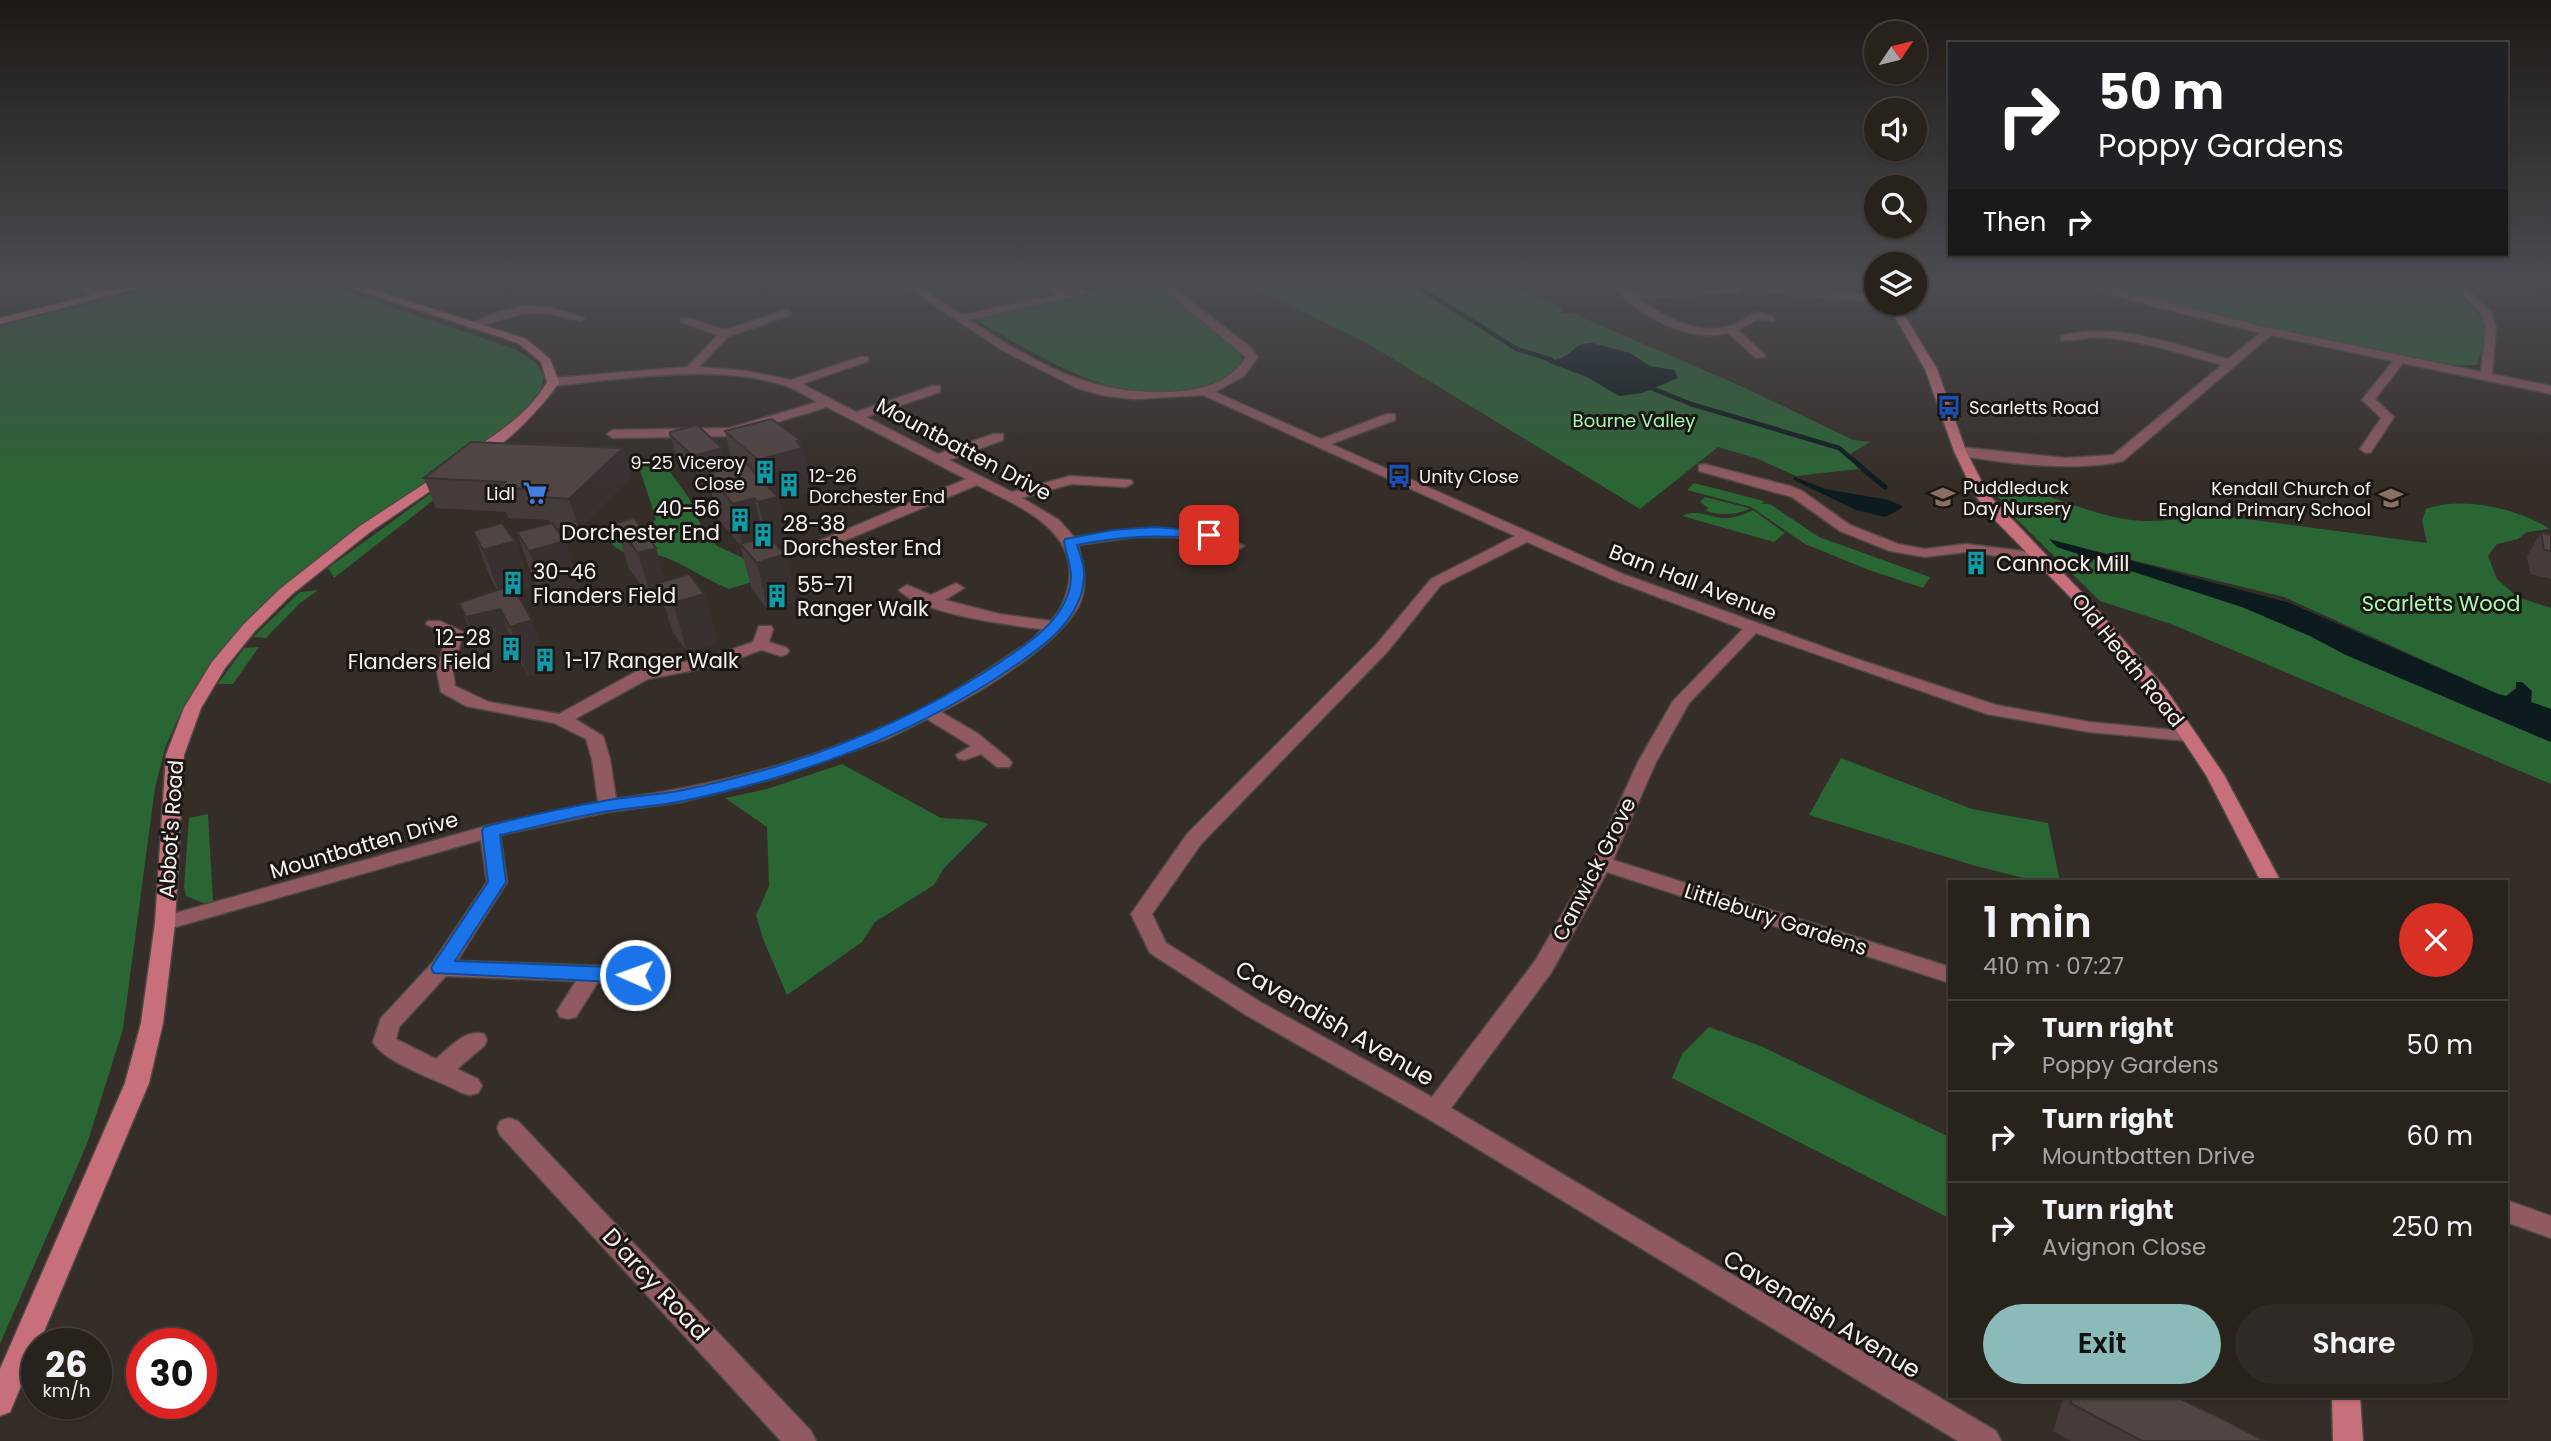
<!DOCTYPE html>
<meta charset="utf-8">
<style>
:root{--surface:#28221d;--page:#302a26;--text:#f1f3f6;--muted:#a5a4a4;--line:#443f3b;--accent:#8bbbb9}
body{margin:0;font-family:Poppins,sans-serif;background:var(--page);color:var(--text);height:100vh;display:flex;flex-direction:column;font-size:26px;white-space:nowrap}
*{box-sizing:border-box;margin:0}
p{font-size:23px;color:var(--muted)}
.icon{flex:none;width:38px;height:38px;fill:none;stroke:currentColor;stroke-width:2;stroke-linecap:round;stroke-linejoin:round}
.map{position:relative;flex:1;overflow:hidden}
.details{position:absolute;left:1948px;top:880px;width:560px;height:518px;display:flex;flex-direction:column;background:var(--surface);border-radius:0px;box-shadow:0 2px 5px #0004,0 0 0 2px var(--line)}
.details>*{flex:none}
.hud{position:absolute;left:1948px;top:42px;width:560px;height:214px;border-radius:0px;box-shadow:0 2px 5px #0004,0 0 0 2px var(--line);background:#202124;color:#fff;overflow:hidden}
.needle{width:46px;rotate:55deg}
.buttons{position:absolute;left:1864px;top:21px;display:grid;gap:14px}
.buttons a{display:grid;place-items:center;width:63px;height:63px;border-radius:50%;background:var(--surface);box-shadow:0 2px 5px #0004,0 0 0 2px var(--line);font-size:35px}
.speed{position:absolute;left:21px;top:1328px;display:flex;gap:14px;font-size:35px;font-weight:700;text-align:center}
.speed>*{display:grid;place-content:center;width:91px;height:91px;border-radius:50%;background:var(--surface);box-shadow:0 2px 5px #0004,0 0 0 2px var(--line);line-height:1}
.speed small{font-size:18px;font-weight:400}
.speed .limit{border:10px solid #d22;background:#fff;color:#111}
.pin{position:absolute;display:grid;place-items:center;width:60px;height:60px;color:#fff;margin:-30px;border-radius:14px;box-shadow:0 4px 10px #0006}
.me{position:absolute;width:77px;margin:-38px;rotate:272deg;stroke-linejoin:round;filter:drop-shadow(0 0 5px #0008)}
.turn{display:flex;align-items:center;gap:24px;height:147px;padding:0 35px;font-size:32px}
.turn .icon{width:91px;height:91px;stroke-width:2.5}
.turn b{display:block;font-size:49px;line-height:60px}
.then{display:flex;align-items:center;height:66px;padding:0 35px;background:#0003;gap:14px;font-size:26px}
.round{display:grid;place-items:center;flex:none;width:74px;height:74px;border-radius:37px;background:var(--page)}
.headline{display:flex;align-items:center;justify-content:space-between;height:119px;padding:0 35px}
h1{font-size:42px;font-weight:600;line-height:52px}
.primary-button{display:flex;gap:14px;margin-top:auto;padding:14px 35px}
.primary-button a{flex:1;height:80px;border-radius:42px;background:var(--accent);color:#111;font-size:28px;font-weight:600;line-height:80px;text-align:center}
.primary-button a+a{background:var(--page);color:var(--text)}
ul{padding:0;list-style:none}
li{display:flex;align-items:center;gap:21px;height:91px;padding:0 35px;border-top:2px solid var(--line)}
li div{flex:1}
li b{display:block;font-size:26px}
li em{font-style:normal}
.map>svg:first-child{display:block}
.green{fill:#2a6534}
.water{fill:#0c1b1d}
.lines{fill:none;stroke-linecap:round;stroke-linejoin:round}
.stream-far1{stroke:#0c1b1d;stroke-width:4.5}
.stream{stroke:#0c1b1d;stroke-width:5}
.street-casing{stroke:#504943;stroke-width:3}
.secondary-casing{stroke:#504943;stroke-width:3}
.street{fill:#915a61;fill-rule:evenodd}
.secondary{fill:#c7707c;fill-rule:evenodd}
.wall{fill:#463b3a}
.shaded-wall{fill:#393030}
.building{fill:#514544;stroke:#393030;stroke-width:2}
.route{fill:#1a73e8;stroke:#114b97;stroke-width:2}
.labels{text-anchor:middle;dominant-baseline:central;stroke-width:6;stroke-linejoin:round;paint-order:stroke}
.far-poi-label{font-size:18px;fill:#f7f2ee;stroke:#1a1613;text-anchor:start}
.far-park-label{font-size:18px;fill:#a5faae;stroke:#1a1613}
.street-label{font-size:21px;fill:#f7f2ee;stroke:#1a1613}
.poi-label{font-size:21px;fill:#f7f2ee;stroke:#1a1613;text-anchor:start}
.park-label{font-size:21px;fill:#a5faae;stroke:#1a1613}
.near-street-label{font-size:24px;fill:#f7f2ee;stroke:#1a1613}
</style>
<div class="map">
<svg width="2551" height="1441" viewBox="0 0 2551 1441">
<rect width="100%" height="100%" fill="#352d27"/>
<g class="green">
<path d="M167 284H324L517 350 536 363 544 376 541 390 517 417 347 541 241 630 203 674 179 716 165 748 155 788 123 1029 87 1144 0 1344V326Z"/>
<path d="M1127 284H1156L1235 346 1243 361C1234 376 1219 382 1203 386 1118 410 1052 362 980 323V320L985 317 1090 295 1087 292Z"/>
<path d="M1244 284H1508L1564 309 1557 315 1572 313 1743 387 1853 440 1870 442 1849 455 1858 469 1796 476 1756 458 1718 447 1640 509 1365 342Z"/>
<path d="M2107 284H2450L2484 320 2487 334 2477 365H2455L2252 325Z"/>
<path d="M496 451 334 578 328 568 470 465Z"/>
<path d="M638 464 663 465 668 469 689 498 704 532 717 546 741 557 767 578 729 589C706 580 686 565 664 557 640 549 629 563 608 540L649 526 656 519Z"/>
<path d="M1694 483 1764 501 1762 504H1770L1819 537 1930 577 1923 588 1869 570 1805 544 1751 507 1687 490Z"/>
<path d="M2004 485C2045 492 2083 512 2125 519 2158 525 2190 516 2223 516L2427 543 2422 521 2426 509C2463 496 2517 508 2550 529L2527 532 2518 539 2497 544 2488 556 2497 579 2517 597 2551 608V709L2531 702 2516 688 2506 696 2498 694 2284 597 2050 540 2057 547 2242 607 2310 636 2346 655 2551 742V784L2171 624 2100 601 2010 513 1993 489Z"/>
<path d="M1705 497 1745 507 1750 509C1733 515 1723 516 1706 511L1708 508 1700 502Z"/>
<path d="M1753 510 1785 533 1774 542 1682 516C1695 508 1712 518 1726 518 1736 518 1745 514 1753 510Z"/>
<path d="M318 590 299 604 266 638 253 637 300 592Z"/>
<path d="M259 647 233 684H218L244 648Z"/>
<path d="M1841 758 1972 809 2048 823 2060 882H2040L1976 866 1809 815Z"/>
<path d="M842 764 941 818 976 820 988 824 944 868 934 885 875 922 862 942 787 995 763 939 756 915 769 886 767 827 725 798 767 789Z"/>
<path d="M208 814 213 902 203 903 186 896 184 887 189 818Z"/>
<path d="M1709 1027 1763 1047 1949 1137V1218L1672 1078 1682 1054Z"/>
</g>
<g class="water">
<path d="M1592 343 1630 353 1650 366 1674 370 1678 378 1642 393 1619 396 1587 377 1547 362C1553 360 1560 359 1565 356 1577 349 1574 344 1592 343Z"/>
<path d="M1795 477 1825 489 1889 500 1902 506V508L1885 517 1856 510 1796 481 1793 479Z"/>
<path d="M2049 539 2290 603 2498 694 2506 696 2516 689V682H2522L2532 691 2531 702 2551 709V742L2346 655 2310 636 2242 607 2057 547Z"/>
</g>
<g class="lines">
<g class="stream-far1">
<path d="M1413 284 1517 349 1552 360"/>
<path d="M1651 388 1691 404 1839 448 1865 470"/>
</g>
<path class="stream" d="M1863 469 1885 487"/>
<g class="street-casing">
<g id="street">
<path d="M73 284H85L105 296 96 298Z"/>
<path d="M546 284H561L546 288Z"/>
<path d="M903 284H915L962 315 1056 295 1042 284H1054L1066 292 1086 290V294L969 320C1040 366 1095 399 1183 391 1209 388 1232 380 1246 357L1157 284H1168L1250 347 1258 357 1244 376 1215 392 1321 439 1387 414H1395V420L1331 444 1623 574 1851 657 1996 705 2089 722 2194 732 2197 736 2194 740 2188 741 2089 732 1987 714 1756 633 1689 703 1656 762 1613 860 1950 967V983L1607 872 1551 973 1451 1108 1996 1431 2001 1441H1958L1427 1118 1246 1015 1150 953 1131 914 1187 834 1376 645 1431 579 1515 536 1203 395 1135 399 1105 396 1077 388 1000 349ZM1527 542 1613 580 1743 629 1673 701 1638 762 1592 863 1535 961 1432 1097 1262 1003 1166 943 1152 914 1201 844 1388 651 1441 585Z"/>
<path d="M1611 284H1622L1630 292 1739 288V292L1735 293 1637 298C1664 317 1699 337 1733 325 1742 322 1748 315 1757 312L1774 317V321L1758 319 1738 330 1766 356 1756 358 1728 333C1686 344 1636 313 1611 284Z"/>
<path d="M2083 284H2099L2260 326 2481 372 2486 328 2482 314 2451 284H2462L2492 313 2496 328 2492 374 2551 386V394L2403 363 2375 399 2394 417 2371 452 2366 453 2360 449 2381 418 2362 400 2393 361 2271 335 2123 461C2078 472 2001 464 1955 454V448L1960 447 2066 458 2113 455 2222 365C2182 354 2141 340 2099 337 2086 337 2073 342 2061 340V336C2115 321 2176 345 2228 359L2261 333 2141 303Z"/>
<path d="M1773 288 1876 295V301L1769 293V289Z"/>
<path d="M524 306 549 307 585 318 580 321C525 306 522 315 470 329L465 326 496 313Z"/>
<path d="M787 310 792 313 791 315 729 336 699 367 747 371 791 380 860 357H868V361L802 384 856 412 932 386H940V392L866 417 938 454 993 434H1003V440L949 460 1012 492 1070 476 1131 480 1133 483 1126 487 1071 484 1022 498 1059 520 1074 537 1154 528 1204 532 1215 517 1220 516 1227 520 1216 535 1244 546 1237 550 1213 543 1175 537H1133L1078 545C1083 564 1088 584 1080 603 1061 643 981 692 941 712L977 733 1009 759 1012 763 1009 767H997L981 754 965 760 959 759 956 755 971 746 927 719 889 738 775 778 681 802 608 812 500 835 507 882 457 961 634 967 642 969 645 975 642 981 634 983 598 982 576 1017 568 1019 560 1017 557 1011 576 981 446 976 399 1027 396 1039 436 1059C449 1048 466 1028 484 1034L487 1040 484 1046 457 1069 478 1079 482 1086 478 1093 470 1095 462 1093C439 1080 384 1063 373 1042L381 1018 433 962 487 882 481 840 165 930 158 928 155 923 158 918 165 916 490 825 598 802 592 759 586 739 554 723 466 706 441 692 437 672 446 634 426 624 428 621H440L463 632 453 672 455 686 489 702 559 714 637 671 711 657 753 642 759 626H771L773 629 769 642 787 648 789 651 787 654 781 656 761 650 721 665 648 679 575 719 603 736 610 759 616 799C729 784 842 753 942 698 973 681 1003 659 1032 640L1042 629C1008 625 922 614 899 590L907 585 931 595 956 583 964 588 945 600 999 614 1051 621C1062 609 1066 598 1069 583 1078 529 1016 505 977 485L827 548H817L815 545 817 542 966 479 827 407 731 436 613 438 607 434 613 430 730 428 817 402C808 397 799 391 789 387 720 362 624 379 553 386L547 382 553 378 687 367 718 335 681 322V318H689L725 330Z"/>
<path d="M1704 464 1790 486 1802 491 1850 525 1898 544 1925 549 1966 544 2039 553 2046 557 2039 561 1966 552 1925 557 1890 551 1840 531 1792 497 1699 471V465Z"/>
<path d="M509 1118 518 1121 811 1431 816 1441H781L500 1135 497 1128 500 1121Z"/>
<path d="M2506 1200 2551 1216V1238L2506 1222Z"/>
</g>
</g>
<g class="secondary-casing">
<g id="secondary">
<path d="M137 284H154L0 324V318Z"/>
<path d="M340 284H355L526 339 550 359 559 382C547 402 492 463 468 459V453C498 433 529 414 547 382L541 362 518 343Z"/>
<path d="M1887 303H1897L1937 369 1966 451 1988 494 2090 601 2165 688 2224 775 2281 882H2261L2206 775 2153 695 2080 607 1991 516 1975 495 1954 451 1925 369Z"/>
<path d="M447 469 452 470V476L370 532 291 595 255 631 225 668 201 708 184 755 175 923 163 1023 149 1083 10 1412 0 1416V1369L125 1083 141 1023 155 923 166 755 184 708 212 662 244 624 280 589 360 526Z"/>
<path d="M2332 1396H2360L2363 1441H2333Z"/>
</g>
</g>
<use href="#street" class="street"/>
<use href="#secondary" class="secondary"/>
</g>
<g class="wall">
<path d="M725 431 801 446 802 448 812 491 779 501 788 542 777 545 785 554 796 601 768 610 752 590 740 545 718 519 707 474 733 467Z"/>
<path d="M670 432 726 466 698 474 675 453Z"/>
<path d="M623 448 631 478 579 529 556 528 565 541 580 587 545 598 533 579 517 532 550 524 549 520 508 518 506 512 436 508 424 478Z"/>
<path d="M615 523 666 581 704 594 717 642 687 652 672 631 662 597 652 600 629 569Z"/>
<path d="M473 531 515 541 531 588 516 592 532 620 549 669 528 676 518 657 485 666 478 651 459 603 497 590 490 577Z"/>
<path d="M2541 532 2551 535V579L2530 574 2527 556Z"/>
<path d="M2064 1396H2175L2265 1441H2071L2053 1431Z"/>
</g>
<g class="shaded-wall">
<path d="M800 440 801 448H802L812 491 779 501 788 542 769 548 758 502 767 500 758 460Z"/>
<path d="M623 448 631 478 579 529 569 499Z"/>
<path d="M722 448 726 466 698 474 693 456Z"/>
<path d="M754 498 765 543 744 549 733 504Z"/>
<path d="M515 541 531 588 501 597 483 550Z"/>
<path d="M565 541 580 587 545 598 529 551Z"/>
<path d="M656 548 670 595 658 583 662 597 652 600 638 553Z"/>
<path d="M785 554 796 601 768 610 757 563Z"/>
<path d="M704 594 717 642 687 652 673 603Z"/>
<path d="M500 609 518 657 485 666 466 617Z"/>
<path d="M532 620 549 669 528 676 510 627Z"/>
</g>
<g class="building">
<path d="M772 419 800 440 797 441 802 448 758 460 725 431Z"/>
<path d="M697 425 722 448 693 456 670 435V432Z"/>
<path d="M471 442 623 448 569 499 541 497 549 490 497 488 505 482 424 478Z"/>
<path d="M746 463 778 497 758 502 754 498 733 504 707 474Z"/>
<path d="M634 518 656 548 638 553 615 523Z"/>
<path d="M502 523 515 541 483 550 473 531Z"/>
<path d="M552 523 565 541 529 551 517 532Z"/>
<path d="M2541 532 2551 535V551L2544 550Z"/>
<path d="M768 536 785 554 757 563 740 544Z"/>
<path d="M689 574 704 594 673 603 658 583Z"/>
<path d="M512 585 532 620 510 627 500 609 466 617 459 603Z"/>
<path d="M2073 1396H2175L2227 1421 2265 1441H2142L2070 1403Z"/>
</g>
<linearGradient id="sky" x2="0" y2="1"><stop stop-color="#1d1915"/><stop offset="0.58" stop-color="#4b4c52"/><stop offset="1" stop-color="#4b4c52" stop-opacity="0"/></linearGradient>
<rect width="2551" height="486" fill="url(#sky)"/>
<path class="route" d="M1154 527 1209 531 1216 535 1209 539C1161 535 1126 535 1077 545 1080 555 1085 566 1084 576 1083 623 1034 653 998 677 903 739 794 778 683 801 659 806 633 807 609 811 572 817 536 827 500 835L506 882 455 961 635 968 642 970 644 975 642 980 635 983 434 973 431 968 434 963 488 882 482 831 484 827C525 816 568 807 609 800 634 796 659 795 683 790 790 768 896 729 988 670 1021 648 1073 619 1071 573 1070 563 1066 552 1064 542L1065 539 1113 530Z"/>
<defs>
<g id="bus-bare" transform="scale(1.89)"><path d="M-5-6H5V4H4V6H2V4H-2V6H-4V4H-5ZM-3.5-4V0h7V-4ZM-3.5 1.2v1.5H-2V1.2ZM2 1.2v1.5H3.5V1.2Z" fill="#1a4fb4" stroke="#1a1613" stroke-width="2.5" paint-order="stroke"/></g>
<g id="building-bare" transform="scale(1.89)"><path d="M-4-6H4V6H1V3H-1V6H-4ZM-2.5-4.3h1.7v1.8h-1.7ZM.8-4.3h1.7v1.8H.8ZM-2.5-1h1.7V.8h-1.7ZM.8-1h1.7V.8H.8Z" fill="#0f9aa8" stroke="#1a1613" stroke-width="2.5" paint-order="stroke"/></g>
<g id="supermarket-bare" transform="scale(1.89)"><path d="M-6-5.5h2.5l.6 2H6L4.5 2H-2.5L-4.4-4H-6ZM-1.5 3.2a1.3 1.3 0 1 0 .1 0ZM3 3.2a1.3 1.3 0 1 0 .1 0Z" fill="#3f7fe0" stroke="#1a1613" stroke-width="2.5" paint-order="stroke"/></g>
<g id="school-bare" transform="scale(1.89)"><path d="M0-5L7-2L0 1L-7-2ZM-4 1L0 2.5L4 1V4Q0 6-4 4Z" fill="#8d6e63" stroke="#1a1613" stroke-width="2.5" paint-order="stroke"/></g>
</defs>
<g fill-rule="evenodd">
<use href="#bus-bare" x="1949" y="407"/>
<use href="#building-bare" x="765" y="472"/>
<use href="#bus-bare" x="1399" y="476"/>
<use href="#building-bare" x="789" y="485"/>
<use href="#supermarket-bare" x="535" y="493"/>
<use href="#school-bare" x="1943" y="497"/>
<use href="#school-bare" x="2391" y="498"/>
<use href="#building-bare" x="740" y="520"/>
<use href="#building-bare" x="763" y="535"/>
<use href="#building-bare" x="1976" y="563"/>
<use href="#building-bare" x="513" y="583"/>
<use href="#building-bare" x="777" y="596"/>
<use href="#building-bare" x="511" y="649"/>
<use href="#building-bare" x="545" y="660"/>
</g>
<g class="labels">
<g class="far-poi-label">
<text x="1969" y="407">Scarletts Road</text>
<text x="745" y="462" text-anchor="end">9-25 Viceroy<tspan x="745" dy="21">Close</tspan></text>
<text x="809" y="475">12-26<tspan x="809" dy="21">Dorchester End</tspan></text>
<text x="1419" y="476">Unity Close</text>
<text x="1963" y="487">Puddleduck<tspan x="1963" dy="21">Day Nursery</tspan></text>
<text x="2371" y="488" text-anchor="end">Kendall Church of<tspan x="2371" dy="21">England Primary School</tspan></text>
<text x="515" y="493" text-anchor="end">Lidl</text>
</g>
<g class="far-park-label">
<text x="1634" y="420">Bourne Valley</text>
</g>
<g class="street-label">
<text transform="translate(964 449) rotate(28)">Mountbatten Drive</text>
<text transform="translate(1693 582) rotate(21)">Barn Hall Avenue</text>
<text transform="translate(2128 660) rotate(51)">Old Heath Road</text>
<text transform="translate(171 829) rotate(-86)">Abbot's Road</text>
<text transform="translate(364 845) rotate(-16)">Mountbatten Drive</text>
<text transform="translate(1594 869) rotate(-63)">Canwick Grove</text>
<text transform="translate(1776 919) rotate(18)">Littlebury Gardens</text>
</g>
<g class="poi-label">
<text x="720" y="508" text-anchor="end">40-56<tspan x="720" dy="24">Dorchester End</tspan></text>
<text x="783" y="523">28-38<tspan x="783" dy="24">Dorchester End</tspan></text>
<text x="1996" y="563">Cannock Mill</text>
<text x="533" y="571">30-46<tspan x="533" dy="24">Flanders Field</tspan></text>
<text x="797" y="584">55-71<tspan x="797" dy="24">Ranger Walk</tspan></text>
<text x="491" y="637" text-anchor="end">12-28<tspan x="491" dy="24">Flanders Field</tspan></text>
<text x="565" y="660">1-17 Ranger Walk</text>
</g>
<g class="park-label">
<text x="2441" y="603">Scarletts Wood</text>
</g>
<g class="near-street-label">
<text transform="translate(1335 1023) rotate(30)">Cavendish Avenue</text>
<text transform="translate(656 1284) rotate(47)">D'arcy Road</text>
<text transform="translate(1822 1314) rotate(31)">Cavendish Avenue</text>
</g>
</g>
</svg>
<div class="buttons">
<a><svg class="needle" viewBox="-14 -14 28 28"><path d="M0-13l5 13h-10z" fill="#e53935"/><path d="M0 13l5-13h-10z" fill="#a5a4a4"/></svg></a>
<a><svg class="icon" aria-label="sound" viewBox="0 0 24 24"><path d="M4 9h4l5-4v14l-5-4H4zM17 9q2 3 0 6"/></svg></a>
<a><svg class="icon" aria-label="search" viewBox="0 0 24 24"><circle cx="10" cy="10" r="6"/><path d="M15 15l6 6"/></svg></a>
<a><svg class="icon" aria-label="layers" viewBox="0 0 24 24"><path d="M12 4l9 5-9 5-9-5zM3 14l9 5 9-5"/></svg></a>
</div>
<div class="speed"><div>26<small>km/h</small></div><div class="limit">30</div></div>
<div class="pin" style="left:1209px;top:535px;background:#d93025"><svg class="icon" aria-label="arrive" viewBox="0 0 24 24"><path d="M6 21V4h12l-3 4 3 4H6"/></svg></div>
<svg class="me" style="left:635px;top:975px" viewBox="-20 -20 40 40"><circle r="17" fill="#1a73e8" stroke="#fff" stroke-width="3"/><path d="M0-11L8 9 0 5-8 9z" fill="#fff"/></svg>
<div class="hud">
<div class="turn"><svg class="icon" aria-label="right" viewBox="0 0 24 24"><path d="M7 20v-9h11M14 6l5 5-5 5"/></svg><div><b>50 m</b>Poppy Gardens</div></div>
<div class="then">Then<svg class="icon" aria-label="right" viewBox="0 0 24 24"><path d="M7 20v-9h11M14 6l5 5-5 5"/></svg></div>
</div>
<section class="details">
<div class="headline"><div><h1>1 min</h1><p>410 m · 07:27</p></div><a class="round" style="background:#d93025;color:#fff"><svg class="icon" aria-label="close" viewBox="0 0 24 24"><path d="M6 6l12 12M18 6L6 18"/></svg></a></div>
<ul>
<li><svg class="icon" aria-label="right" viewBox="0 0 24 24"><path d="M7 20v-9h11M14 6l5 5-5 5"/></svg><div><b>Turn right</b><p>Poppy Gardens</p></div><em>50 m</em></li>
<li><svg class="icon" aria-label="right" viewBox="0 0 24 24"><path d="M7 20v-9h11M14 6l5 5-5 5"/></svg><div><b>Turn right</b><p>Mountbatten Drive</p></div><em>60 m</em></li>
<li><svg class="icon" aria-label="right" viewBox="0 0 24 24"><path d="M7 20v-9h11M14 6l5 5-5 5"/></svg><div><b>Turn right</b><p>Avignon Close</p></div><em>250 m</em></li>
</ul>
<div class="primary-button"><a>Exit</a><a>Share</a></div>
</section>
</div>
